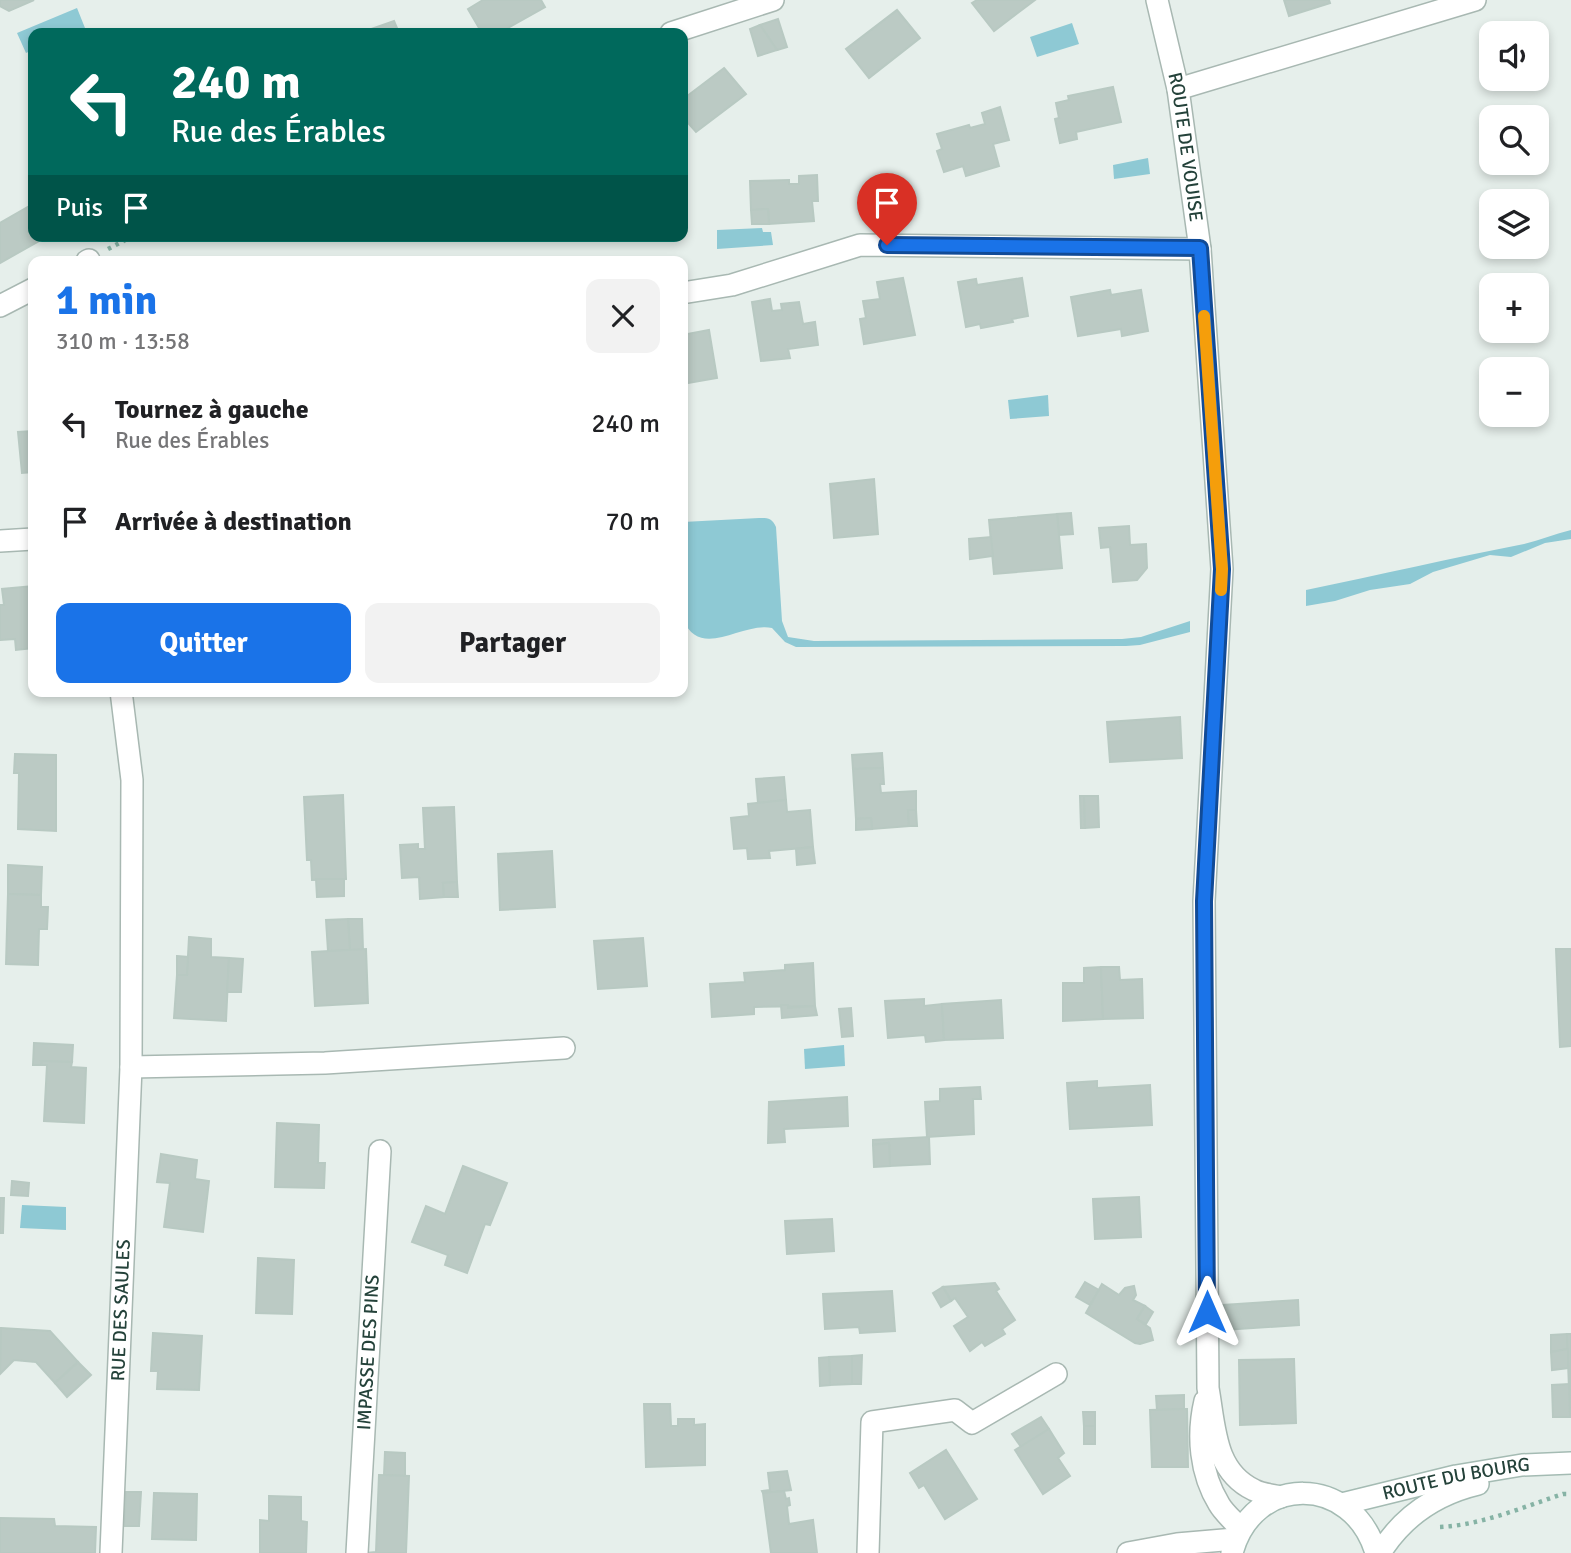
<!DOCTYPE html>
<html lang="fr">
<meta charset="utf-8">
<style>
:root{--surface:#fff;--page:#f2f2f2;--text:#202124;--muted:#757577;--accent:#1a73e8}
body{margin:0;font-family:Signika,sans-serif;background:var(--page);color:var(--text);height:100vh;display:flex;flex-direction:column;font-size:26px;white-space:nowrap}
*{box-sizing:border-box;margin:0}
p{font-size:23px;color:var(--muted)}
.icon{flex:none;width:38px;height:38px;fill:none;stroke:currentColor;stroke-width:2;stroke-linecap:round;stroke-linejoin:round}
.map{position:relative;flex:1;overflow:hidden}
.panel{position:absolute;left:28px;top:256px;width:660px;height:441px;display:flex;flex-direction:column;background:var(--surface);border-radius:14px;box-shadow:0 4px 10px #0003}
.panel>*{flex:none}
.banner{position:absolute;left:28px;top:28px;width:660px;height:214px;border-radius:14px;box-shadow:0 4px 10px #0003;background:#00695c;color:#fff;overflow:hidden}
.controls{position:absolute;left:1479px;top:21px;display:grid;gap:14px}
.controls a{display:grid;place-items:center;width:70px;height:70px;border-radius:14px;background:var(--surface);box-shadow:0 4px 10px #0003;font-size:35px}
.pin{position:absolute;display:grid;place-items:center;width:60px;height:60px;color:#fff;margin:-72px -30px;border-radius:50% 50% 50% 0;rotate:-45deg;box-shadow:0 0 7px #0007}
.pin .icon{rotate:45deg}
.me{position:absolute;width:77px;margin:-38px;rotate:0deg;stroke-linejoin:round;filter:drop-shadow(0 0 5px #0008)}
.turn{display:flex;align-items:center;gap:24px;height:147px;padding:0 28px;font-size:32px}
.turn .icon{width:91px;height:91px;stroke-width:2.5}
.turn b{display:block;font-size:49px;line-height:60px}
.then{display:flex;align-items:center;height:66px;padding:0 28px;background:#0003;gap:14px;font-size:26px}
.round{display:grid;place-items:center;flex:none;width:74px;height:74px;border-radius:14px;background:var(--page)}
.headline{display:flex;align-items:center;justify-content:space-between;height:119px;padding:0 28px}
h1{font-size:42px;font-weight:800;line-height:52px;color:var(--accent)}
.button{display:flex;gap:14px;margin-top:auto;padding:14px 28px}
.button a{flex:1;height:80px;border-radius:14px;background:var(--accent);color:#fff;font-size:28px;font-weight:800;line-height:80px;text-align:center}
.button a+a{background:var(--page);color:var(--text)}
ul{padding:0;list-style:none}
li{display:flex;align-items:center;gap:21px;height:98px;padding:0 28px}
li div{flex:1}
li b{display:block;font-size:26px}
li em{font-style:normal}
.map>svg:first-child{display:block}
.water{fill:#8ec9d4}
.building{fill:#bbcac4;stroke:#b8c9c2;stroke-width:2}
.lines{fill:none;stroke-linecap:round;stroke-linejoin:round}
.minor-casing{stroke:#a8b8b2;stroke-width:24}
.tertiary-casing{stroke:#a8b8b2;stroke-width:24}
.secondary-casing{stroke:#a4bbb3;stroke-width:24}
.path{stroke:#86b3a5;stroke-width:4.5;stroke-dasharray:3.5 5;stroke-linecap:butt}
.minor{stroke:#fff;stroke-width:21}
.tertiary{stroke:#fff;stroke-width:21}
.secondary{stroke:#fff;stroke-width:21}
.route-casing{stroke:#114b97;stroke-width:18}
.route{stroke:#1a73e8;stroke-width:12}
.slow{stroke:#f59e0b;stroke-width:12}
.labels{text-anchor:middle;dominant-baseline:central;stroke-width:6;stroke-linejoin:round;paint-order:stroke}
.street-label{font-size:19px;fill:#24423a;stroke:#f7fbf9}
</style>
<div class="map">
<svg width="1571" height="1553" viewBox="0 0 1571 1553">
<rect width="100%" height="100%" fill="#e6efeb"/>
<g class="water">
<path d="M77 8 85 28 73 33H33V50L26 53 17 33Z"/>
<path d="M1072 23 1079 44 1037 57 1030 37Z"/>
<path d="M1148 158 1150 174 1114 179 1113 165Z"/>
<path d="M762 228 763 232H771L773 245 717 249V230Z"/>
<path d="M1048 395 1049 416 1010 419 1008 400Z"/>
<path d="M759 518C768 518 772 518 776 527L782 621 788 637 814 641 1122 639 1141 637 1190 621V632L1140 645 1126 646 796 647 785 642 772 628C741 622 700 661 683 619V522Z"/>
<path d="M1571 530V539L1545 543 1511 557 1490 555 1433 572 1410 584 1370 590 1335 601 1306 606V590C1379 575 1451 558 1524 544 1540 540 1555 534 1571 530Z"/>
<path d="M844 1045 845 1066 805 1069 804 1049Z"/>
<path d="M22 1205 66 1207V1230L20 1228Z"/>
</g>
<g class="building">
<path d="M0 0H34L9 11 0 6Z"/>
<path d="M483 0H541L545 7 499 33H482L468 9Z"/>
<path d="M977 0H1035L994 31 972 3Z"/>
<path d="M1284 0H1329L1330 3 1289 16Z"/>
<path d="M897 10 920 38 869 78 846 49Z"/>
<path d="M778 19 787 47 777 50 760 25Z"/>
<path d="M394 21 399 33H360Z"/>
<path d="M760 25 777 50 758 56 750 29Z"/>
<path d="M724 68 746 94 696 132 682 116V100Z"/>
<path d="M1113 87 1121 122 1076 132 1077 139 1060 143 1055 119 1059 118 1056 103 1069 100 1068 96Z"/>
<path d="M1000 107 1009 140 993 144 999 166 966 176 963 166 944 172 937 151 942 149 937 134 969 125 970 128 985 124 982 113Z"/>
<path d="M817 175 818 201H812L814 221 769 224 768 209 751 210 750 181 789 180V184H799V176Z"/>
<path d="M33 204V236H48L0 263V223Z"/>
<path d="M768 209 769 224H752L751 210Z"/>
<path d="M903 278 915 335 864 344 860 319 866 318 863 301 880 299 877 282Z"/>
<path d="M1022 278 1028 316 1012 319 1013 322 981 328 980 324 966 327 958 282 976 279 977 285Z"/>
<path d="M1110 290 1111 295 1141 290 1148 331 1122 336 1121 329 1078 336 1071 297Z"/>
<path d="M770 299 772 311 782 310 781 304 799 302 803 324 815 322 818 345 788 349 790 358 761 361 752 302Z"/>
<path d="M709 330 717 378 682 384V335Z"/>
<path d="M33 431V472L22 473 18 432Z"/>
<path d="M874 479 878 534 834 538 830 484Z"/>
<path d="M1071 513 1073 534 1059 535 1057 514Z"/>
<path d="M1057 514 1062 568 994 574 989 520Z"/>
<path d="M1129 526 1130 545 1146 544 1147 568 1137 580 1113 582 1110 547 1101 548 1099 528Z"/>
<path d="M991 537 993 556 970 559 969 539Z"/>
<path d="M33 586V648L16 650 15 639 0 640V605H4L2 589Z"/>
<path d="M1180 717 1182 758 1110 762 1107 722Z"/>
<path d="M882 753 883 768 853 769 852 755Z"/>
<path d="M15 754 56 755V831L18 829 19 773H14Z"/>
<path d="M883 768 884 784H880L881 793 916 791V810H908L909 826 872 829 871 818 856 819 853 769Z"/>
<path d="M784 777 786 800 758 803 756 779Z"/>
<path d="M343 795 346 879 312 880 311 860H307L304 797Z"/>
<path d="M1080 796H1084L1085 828H1081Z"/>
<path d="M1084 796H1098L1099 827 1085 828Z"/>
<path d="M786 800 787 812 810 810 813 847 769 851 770 858 748 859 747 848 734 849 731 818 749 816 748 804Z"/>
<path d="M454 807 457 882 443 883 444 897 420 899 419 877 402 878 400 845 418 844V849H425L423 808Z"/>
<path d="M908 810H916L917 826H909Z"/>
<path d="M871 818 872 829 856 830V819Z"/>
<path d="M813 847 815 863 797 865 796 849Z"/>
<path d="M552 851 555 907 500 910 498 854Z"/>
<path d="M8 865 42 867 41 895 8 894Z"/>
<path d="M316 879H344V896L317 897Z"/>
<path d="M457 882 458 897H444L443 883Z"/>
<path d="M8 894 41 895V907H48L47 929H39L38 965 6 964Z"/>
<path d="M348 919H362L363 950H350Z"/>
<path d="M348 919 350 950 328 951 326 920Z"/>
<path d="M189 937 211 939V957L229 958 226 1021 174 1018 177 975H187Z"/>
<path d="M643 938 647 986 598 989 594 941Z"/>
<path d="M366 949 368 1003 315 1006 312 952Z"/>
<path d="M1556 949H1571V1046L1560 1047Z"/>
<path d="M177 956 188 957 187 975H177Z"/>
<path d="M229 958 243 959 241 992H227Z"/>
<path d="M813 963 815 1006 754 1007V1014L712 1017 710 984 745 982 744 973 785 970V965Z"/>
<path d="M1101 967 1103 1019 1063 1021V983H1084V968Z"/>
<path d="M1101 967H1119L1120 980 1142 979 1143 1018 1103 1019Z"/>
<path d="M924 999V1006L942 1004 944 1040 926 1042 925 1035 888 1038 885 1001Z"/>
<path d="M1001 1000 1003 1038 944 1040 942 1004Z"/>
<path d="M781 1005H788V1008L815 1006 817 1015 782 1018Z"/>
<path d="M851 1008 853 1036 842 1037 839 1009Z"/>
<path d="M34 1043 73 1045 72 1062 41 1061 42 1065H33Z"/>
<path d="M41 1061 72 1062 71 1067 86 1068 84 1123 44 1121 47 1065H42Z"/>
<path d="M1097 1081V1088L1150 1085 1152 1125 1070 1129 1067 1083Z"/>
<path d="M980 1087 981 1099H973L974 1134 927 1137 925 1102 940 1101V1089Z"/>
<path d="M847 1097 848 1126 784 1129 785 1142 768 1143 769 1102Z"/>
<path d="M277 1123 319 1125 318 1163H325L324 1188 275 1187Z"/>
<path d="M929 1137 930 1164 890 1166 889 1143 873 1145V1140Z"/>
<path d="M889 1143 890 1166 874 1167 873 1145Z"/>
<path d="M161 1154 197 1160 195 1179 209 1181 203 1232 164 1227 170 1183 157 1182Z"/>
<path d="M463 1166 507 1183 490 1225 485 1224 467 1273 445 1265 448 1255 412 1242 426 1206 445 1214Z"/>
<path d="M12 1181 29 1183 28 1196 11 1195Z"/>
<path d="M1139 1197 1141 1237 1095 1239 1093 1199Z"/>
<path d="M0 1198H4L3 1233H0Z"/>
<path d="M832 1219 834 1251 787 1254 785 1221Z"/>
<path d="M258 1258 294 1260 292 1314 256 1313Z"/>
<path d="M1085 1282 1099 1290 1090 1305 1076 1297Z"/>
<path d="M995 1283 999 1289 996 1291 1015 1320 1002 1329 1005 1334 985 1346 982 1342 970 1351 954 1326 968 1317 955 1298 951 1301 943 1287Z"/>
<path d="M1102 1284 1119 1295 1125 1288 1134 1286 1136 1295 1133 1300 1145 1306 1137 1319 1150 1328 1153 1340 1140 1344 1135 1343 1086 1313Z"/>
<path d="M943 1287 951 1301 941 1307 933 1293Z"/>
<path d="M892 1291 895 1331 860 1333 859 1327 825 1329 823 1294Z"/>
<path d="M1298 1300 1299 1325 1224 1330 1223 1305Z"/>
<path d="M1145 1306 1153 1312 1146 1324 1137 1319Z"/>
<path d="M1 1328 50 1331 78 1362 55 1383 36 1362 14 1360 0 1374Z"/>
<path d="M153 1333 202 1336 199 1390 157 1389 158 1371H151Z"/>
<path d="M1567 1334 1568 1349 1551 1352V1335Z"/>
<path d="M1567 1334H1571V1417H1570Z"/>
<path d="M1568 1349V1368L1552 1370 1551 1352Z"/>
<path d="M862 1355 861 1384H852V1356Z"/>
<path d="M852 1356V1384L830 1385 829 1357Z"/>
<path d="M829 1357 830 1385 820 1386 819 1358Z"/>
<path d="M1294 1359 1296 1423 1240 1425 1239 1360Z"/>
<path d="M78 1362 91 1375 67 1397 55 1383Z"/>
<path d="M1569 1384 1570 1417H1553L1552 1385Z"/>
<path d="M1184 1395V1409L1157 1410 1156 1396Z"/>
<path d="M644 1404H670L671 1426H678V1419H694V1425L705 1424V1465L646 1467Z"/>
<path d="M1184 1409H1187L1188 1467H1152L1150 1410Z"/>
<path d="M1083 1412H1095V1426H1084Z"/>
<path d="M1041 1417 1049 1429 1021 1447 1012 1434Z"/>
<rect x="1084" y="1426" width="11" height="18"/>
<path d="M1049 1429 1064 1453 1058 1458 1070 1476 1043 1494 1015 1450Z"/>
<path d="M946 1450 977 1499 945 1519 924 1485 919 1488 910 1473Z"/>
<path d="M385 1452 405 1453V1476L384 1475Z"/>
<path d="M787 1471 791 1490 763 1493 762 1491 770 1490 768 1473Z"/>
<path d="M379 1475 409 1476 406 1553H366L376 1552Z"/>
<path d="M784 1491 786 1499 789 1498 790 1505 787 1506 789 1524 813 1520 817 1553H771L763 1493Z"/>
<path d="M126 1492H141L139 1526H124Z"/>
<path d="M154 1493 197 1494 196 1540 152 1539Z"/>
<path d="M269 1496 301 1497V1521L307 1522 306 1553H260V1520L269 1521Z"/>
<path d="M0 1518 54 1519 55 1526 96 1527 95 1553H0Z"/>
</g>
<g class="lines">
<g class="minor-casing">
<g id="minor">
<path id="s1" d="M1157 0 1178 89 1200 249 1222 569 1204 901 1208 1388C1215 1427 1214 1471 1254 1490 1261 1494 1272 1495 1281 1497"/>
<path d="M671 33 773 0"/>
<path d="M1178 89 1475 0"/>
<path d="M87 261 89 260"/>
<path d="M682 293 732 285 860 245 1200 249"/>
<path d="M0 306 33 289"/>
<path d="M0 541 33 539"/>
<path d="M131 1067 325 1063 564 1048"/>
<path d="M1205 1401C1197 1435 1200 1473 1219 1504 1224 1513 1234 1521 1241 1529"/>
<path id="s2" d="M111 1553 131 1067 132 780 121 691"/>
<path id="s3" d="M357 1553 380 1151"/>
<path d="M868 1553 872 1422 955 1410 972 1423 1056 1374"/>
</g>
</g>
<g class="tertiary-casing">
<path id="tertiary" d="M1128 1553 1177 1544 1235 1539"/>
</g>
<g class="secondary-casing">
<g id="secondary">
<path id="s4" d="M1342 1504 1456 1476 1522 1465 1571 1463"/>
<path d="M1232 1553C1253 1473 1353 1474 1376 1553"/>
<path d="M1380 1553C1403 1516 1436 1494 1478 1484"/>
</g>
</g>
<g class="path">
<path d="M108 249 133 236"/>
<path d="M1440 1527C1482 1525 1523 1507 1563 1494H1571"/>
</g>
<use href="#minor" class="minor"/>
<use href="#tertiary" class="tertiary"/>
<use href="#secondary" class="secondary"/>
</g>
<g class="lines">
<g class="route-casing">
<path id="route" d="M887 245 1200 248 1222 569 1204 901 1207 1312"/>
</g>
<use href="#route" class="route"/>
<path class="slow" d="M1204 316 1222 569 1221 590"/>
</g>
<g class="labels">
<g class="street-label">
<text stroke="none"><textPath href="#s1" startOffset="150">ROUTE DE VOUISE</textPath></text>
<text stroke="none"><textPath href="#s2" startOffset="243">RUE DES SAULES</textPath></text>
<text stroke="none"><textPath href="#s3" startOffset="201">IMPASSE DES PINS</textPath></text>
<text stroke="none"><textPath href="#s4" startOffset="117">ROUTE DU BOURG</textPath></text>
</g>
</g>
</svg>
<div class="controls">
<a><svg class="icon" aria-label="sound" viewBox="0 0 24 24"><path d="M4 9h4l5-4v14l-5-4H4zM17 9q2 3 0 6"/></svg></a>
<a><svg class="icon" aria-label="search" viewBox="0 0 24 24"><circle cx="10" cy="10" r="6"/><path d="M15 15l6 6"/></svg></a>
<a><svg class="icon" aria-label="layers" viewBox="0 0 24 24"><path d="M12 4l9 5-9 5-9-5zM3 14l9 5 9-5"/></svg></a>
<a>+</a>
<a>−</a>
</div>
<div class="pin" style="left:887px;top:245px;background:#d93025"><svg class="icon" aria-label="arrive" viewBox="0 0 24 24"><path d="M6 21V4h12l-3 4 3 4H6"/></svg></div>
<svg class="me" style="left:1207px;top:1312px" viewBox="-20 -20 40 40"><path d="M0-17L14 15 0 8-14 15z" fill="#1a73e8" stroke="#fff" stroke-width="4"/></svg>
<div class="banner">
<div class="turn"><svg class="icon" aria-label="left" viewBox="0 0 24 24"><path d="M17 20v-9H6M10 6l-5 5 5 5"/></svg><div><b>240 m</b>Rue des Érables</div></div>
<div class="then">Puis<svg class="icon" aria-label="arrive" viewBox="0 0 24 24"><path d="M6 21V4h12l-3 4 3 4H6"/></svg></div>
</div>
<section class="panel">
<div class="headline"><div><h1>1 min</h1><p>310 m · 13:58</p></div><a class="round"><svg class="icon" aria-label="close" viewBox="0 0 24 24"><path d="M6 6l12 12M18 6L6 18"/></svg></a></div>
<ul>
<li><svg class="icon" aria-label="left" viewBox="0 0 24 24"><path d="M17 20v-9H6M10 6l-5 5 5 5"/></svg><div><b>Tournez à gauche</b><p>Rue des Érables</p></div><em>240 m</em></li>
<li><svg class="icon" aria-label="arrive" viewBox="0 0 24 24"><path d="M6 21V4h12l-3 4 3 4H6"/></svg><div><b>Arrivée à destination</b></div><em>70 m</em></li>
</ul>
<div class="button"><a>Quitter</a><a>Partager</a></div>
</section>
</div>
